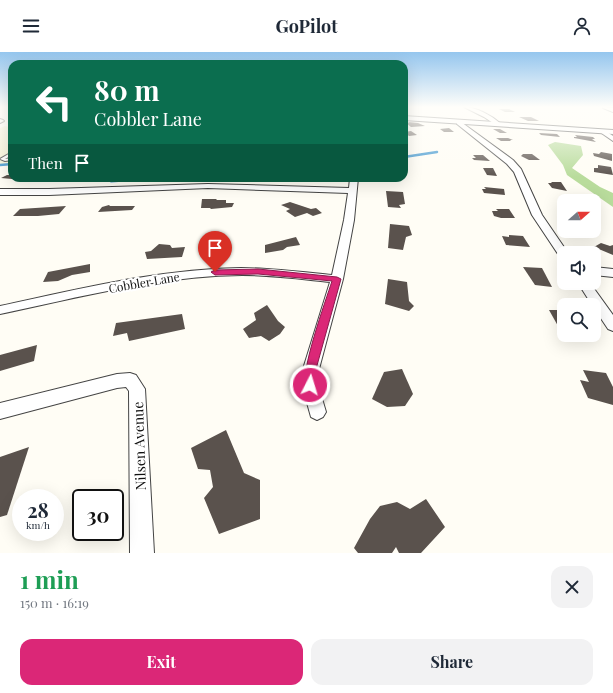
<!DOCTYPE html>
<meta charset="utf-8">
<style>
:root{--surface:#fff;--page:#f2f2f3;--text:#1f2937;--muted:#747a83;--accent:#db2777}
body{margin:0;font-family:"Playfair Display",serif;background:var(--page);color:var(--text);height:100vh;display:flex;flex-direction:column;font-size:15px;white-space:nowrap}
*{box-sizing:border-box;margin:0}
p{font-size:13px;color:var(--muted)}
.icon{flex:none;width:22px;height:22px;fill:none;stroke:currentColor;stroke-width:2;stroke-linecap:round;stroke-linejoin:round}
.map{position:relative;height:501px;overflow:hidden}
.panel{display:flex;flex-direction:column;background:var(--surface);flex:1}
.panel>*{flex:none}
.guide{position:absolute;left:8px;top:8px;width:400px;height:122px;border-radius:12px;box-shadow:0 4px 16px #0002;background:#0b6e4f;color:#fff;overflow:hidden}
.needle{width:26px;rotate:69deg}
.controls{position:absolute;left:557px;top:142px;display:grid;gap:8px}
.controls a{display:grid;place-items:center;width:44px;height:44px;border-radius:8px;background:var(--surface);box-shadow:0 4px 16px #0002;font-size:20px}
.speed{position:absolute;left:12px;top:437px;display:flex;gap:8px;font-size:20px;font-weight:700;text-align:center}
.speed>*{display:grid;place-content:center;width:52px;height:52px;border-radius:50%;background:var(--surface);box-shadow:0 4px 16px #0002;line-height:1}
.speed small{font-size:10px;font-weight:400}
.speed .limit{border:2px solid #111;border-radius:6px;background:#fff;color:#111}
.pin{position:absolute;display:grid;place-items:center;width:34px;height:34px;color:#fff;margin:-41px -17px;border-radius:50% 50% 50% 0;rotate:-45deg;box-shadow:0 0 4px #0007}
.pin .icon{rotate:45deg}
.me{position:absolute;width:44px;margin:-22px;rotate:5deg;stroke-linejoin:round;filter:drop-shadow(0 0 3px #0008)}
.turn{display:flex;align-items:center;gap:14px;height:84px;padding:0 20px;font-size:18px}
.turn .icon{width:52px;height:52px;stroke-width:2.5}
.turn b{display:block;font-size:28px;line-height:34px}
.then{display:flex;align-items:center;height:38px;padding:0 20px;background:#0003;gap:8px;font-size:15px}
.round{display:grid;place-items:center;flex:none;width:42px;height:42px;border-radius:12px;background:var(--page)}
.head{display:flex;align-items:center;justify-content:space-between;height:68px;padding:0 20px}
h1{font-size:24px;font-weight:700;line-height:30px;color:#1e9e55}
.cta{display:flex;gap:8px;margin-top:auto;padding:8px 20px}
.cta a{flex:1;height:46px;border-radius:12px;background:var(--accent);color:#fff;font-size:16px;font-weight:700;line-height:46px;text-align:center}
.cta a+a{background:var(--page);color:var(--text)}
header{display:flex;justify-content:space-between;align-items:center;height:52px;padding:0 20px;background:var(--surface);font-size:18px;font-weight:700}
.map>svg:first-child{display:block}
.farmland{fill:#f6f3d4}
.forest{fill:#b9dc9c}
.water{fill:#b9e0f7;stroke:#3f96cf}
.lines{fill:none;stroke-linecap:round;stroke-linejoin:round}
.stream{stroke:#3f96cf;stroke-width:2.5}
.building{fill:#5a524d}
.service-casing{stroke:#444;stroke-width:2}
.minor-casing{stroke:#444;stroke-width:2}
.tertiary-casing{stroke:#444;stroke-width:2}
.service{fill:#fff;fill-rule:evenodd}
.minor{fill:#fff;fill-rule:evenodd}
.tertiary{fill:#fff;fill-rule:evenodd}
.route{fill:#db2777;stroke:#8e194d}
.labels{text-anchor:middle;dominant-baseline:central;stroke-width:4;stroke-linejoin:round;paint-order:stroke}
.street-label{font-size:12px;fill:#111;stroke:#fff}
.near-street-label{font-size:14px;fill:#111;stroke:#fff}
</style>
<header><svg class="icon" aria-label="menu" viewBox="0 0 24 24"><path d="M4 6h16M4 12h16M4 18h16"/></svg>GoPilot<svg class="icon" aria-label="person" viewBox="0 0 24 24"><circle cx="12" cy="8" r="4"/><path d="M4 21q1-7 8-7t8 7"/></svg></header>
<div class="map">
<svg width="613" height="501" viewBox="0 0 613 501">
<rect width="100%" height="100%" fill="#fffdf5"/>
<path class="farmland" d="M5 74 12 76V112L0 113V76Z"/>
<path class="forest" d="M555 90 581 94 583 103 572 116 600 135 613 141V155L567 123 563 113 548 93Z"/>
<path class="water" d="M101 126H171L111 130Z"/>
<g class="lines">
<g class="stream">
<path d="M404 105 437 100"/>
<path d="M0 113 12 112"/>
</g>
</g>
<g class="building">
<path d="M499 57H509L515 60H505Z"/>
<path d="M519 65H531L539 69H528Z"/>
<path d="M408 70 418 71 425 74 411 75 406 71H409Z"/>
<path d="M449 76 454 80H444L440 77Z"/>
<path d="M493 77H500L507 81H500Z"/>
<path d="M411 79 417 83 409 84 404 80Z"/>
<path d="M539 81 557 82 560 85 541 83Z"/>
<path d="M575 83 593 85 595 87H592L596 90 574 86V85H577Z"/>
<path d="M496 86H508L513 88H510L511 89H501Z"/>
<path d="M601 100 612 102V109L594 104 593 101 599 102Z"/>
<path d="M523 102H532L540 108H529L521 104Z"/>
<path d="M473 103H483L490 109 474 108 472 106H476Z"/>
<path d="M598 113 611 115 613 123 594 120V116H598Z"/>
<path d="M483 116H493L497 124 487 123Z"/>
<path d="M7 123H12V126H34L23 128 1 126Z"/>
<path d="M551 130H561L567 139 552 136 548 131H552Z"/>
<path d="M484 135 504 137 505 143 484 141 482 137H486Z"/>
<path d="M386 139 403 140 405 152 399 153 401 156 388 155Z"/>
<path d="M202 147H216L217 148H226V151H234L232 155 211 157 210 156H201Z"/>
<path d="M290 150 311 157 316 156 322 161 313 164 307 161 295 165 286 159 290 157 281 153Z"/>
<path d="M109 153 110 154H135L132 158 98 160 102 155Z"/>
<path d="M66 154 59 162 38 164H13L20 157Z"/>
<path d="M496 157H509L515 166H501L494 164 492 159H498Z"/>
<path d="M390 172 409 174 412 183 406 185 403 198 388 196Z"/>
<path d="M509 183 523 184 530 195 506 193 502 184 509 185Z"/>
<path d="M296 185 300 193 287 195 283 198 265 201V193Z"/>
<path d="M601 191 610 194 613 193V203L594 195Z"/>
<path d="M159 192 170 193 172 196 185 195 182 205 147 207 145 200 151 199Z"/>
<path d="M90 212V220L72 223 58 229 43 230 48 220Z"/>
<path d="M523 215 542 216 552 235 535 233Z"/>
<path d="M388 227 407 230 409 249 414 254 409 259 385 252Z"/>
<path d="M267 253 278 269 285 275 280 282 269 289 261 284 249 286 243 277 256 268 254 261Z"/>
<path d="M549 258H564V276L558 274Z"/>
<path d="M182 262 185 277 129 289 127 281 113 284 116 271Z"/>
<path d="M37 293 34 309 0 319V303Z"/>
<path d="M402 317 413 342 405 354 387 355 372 347 384 320Z"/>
<path d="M583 318 606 321 613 335V353L588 346 580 328 589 330Z"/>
<path d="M226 378 244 421 260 428V467L219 482 204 446 213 435 210 418 198 417 191 396Z"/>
<path d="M29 395 7 463 0 465V405Z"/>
<path d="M426 447 445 475 421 501H399L396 495 392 501H358L354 496 370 467 380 454 397 450 410 457Z"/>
</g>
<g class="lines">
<g class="service-casing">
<path id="service" d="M12 100V103L5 107 12 106V108L5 109 0 107Z"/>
</g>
<g class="minor-casing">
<g id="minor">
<path d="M464 55C476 55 491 63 501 72L496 73 484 65Z"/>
<path d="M603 55 613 56V60L603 56Z"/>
<path d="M0 67 3 68 4 69 0 71Z"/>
<path d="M457 70H461L513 108 521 117 542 163 568 201H564V206L560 205 532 163 514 120 507 112 457 72Z"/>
<path d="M600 78H604L613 84V89L600 80Z"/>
<path d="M350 126H358L354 168 343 227 319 317 318 333 326 360 323 365 317 368 311 365 302 333 303 317 330 230C301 227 272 223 242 223 160 224 80 245 0 262V254C80 237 159 217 241 216 271 216 302 220 332 223L344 168 348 141 208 136 49 143H0V137H49L208 132 349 136Z"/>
<path d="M594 215 613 217V225L594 223Z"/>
<path d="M578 231H590L613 263V279L608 277 594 256V253H592Z"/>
<path d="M130 321 136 323 145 337 154 501H130L129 339 126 335 117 336 0 367V351L117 322Z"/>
</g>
</g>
<g class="tertiary-casing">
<path id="tertiary" d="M404 64 613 78V82L404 68Z"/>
</g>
<use href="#service" class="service"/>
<use href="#minor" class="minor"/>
<use href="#tertiary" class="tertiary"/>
</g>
<linearGradient id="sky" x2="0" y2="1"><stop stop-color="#95c6ee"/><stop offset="0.44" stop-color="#fffefa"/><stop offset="1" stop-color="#fffefa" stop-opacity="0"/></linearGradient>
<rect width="613" height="125" fill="url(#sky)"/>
<path class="route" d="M258 217 337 225 341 227 316 317V333L314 336 310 338 306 336C299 322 326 248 332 229L258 222 215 223 211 220 215 218Z"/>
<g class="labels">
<g class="street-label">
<text transform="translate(144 230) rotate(-10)">Cobbler Lane</text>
</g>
<g class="near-street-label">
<text transform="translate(139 394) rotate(-92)">Nilsen Avenue</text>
</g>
</g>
</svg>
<div class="controls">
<a><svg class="needle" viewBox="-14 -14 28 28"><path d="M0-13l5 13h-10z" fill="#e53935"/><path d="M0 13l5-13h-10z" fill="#747a83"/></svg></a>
<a><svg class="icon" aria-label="sound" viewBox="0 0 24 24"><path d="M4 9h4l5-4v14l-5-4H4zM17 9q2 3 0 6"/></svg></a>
<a><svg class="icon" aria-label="search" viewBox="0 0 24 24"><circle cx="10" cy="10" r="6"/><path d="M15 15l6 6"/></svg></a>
</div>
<div class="speed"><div>28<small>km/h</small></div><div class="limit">30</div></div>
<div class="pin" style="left:215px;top:220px;background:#d93025"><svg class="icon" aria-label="arrive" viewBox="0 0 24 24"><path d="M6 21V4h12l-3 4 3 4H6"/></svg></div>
<svg class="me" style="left:310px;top:333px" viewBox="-20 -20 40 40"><circle r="17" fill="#db2777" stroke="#fff" stroke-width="3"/><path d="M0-11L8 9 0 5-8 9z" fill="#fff"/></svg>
<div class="guide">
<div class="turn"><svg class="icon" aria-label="left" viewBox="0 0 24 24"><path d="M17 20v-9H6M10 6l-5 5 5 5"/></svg><div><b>80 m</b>Cobbler Lane</div></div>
<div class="then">Then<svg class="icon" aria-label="arrive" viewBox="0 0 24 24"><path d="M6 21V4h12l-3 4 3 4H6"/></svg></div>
</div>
</div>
<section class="panel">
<div class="head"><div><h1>1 min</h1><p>150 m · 16:19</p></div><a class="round"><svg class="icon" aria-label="close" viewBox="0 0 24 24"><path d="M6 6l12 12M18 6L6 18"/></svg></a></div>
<div class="cta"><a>Exit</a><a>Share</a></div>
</section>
